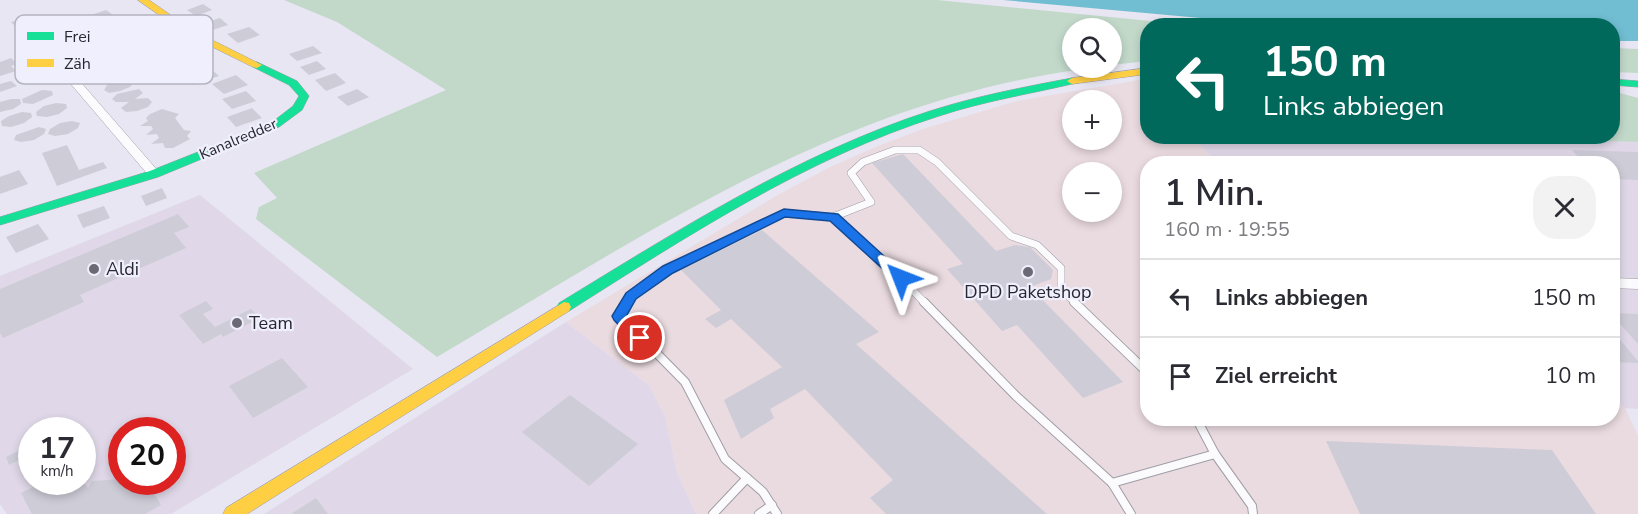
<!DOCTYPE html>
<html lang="de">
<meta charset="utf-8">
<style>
:root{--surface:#fff;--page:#f2f2f3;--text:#2b2b33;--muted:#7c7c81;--line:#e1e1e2}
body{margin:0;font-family:"Nunito Sans",sans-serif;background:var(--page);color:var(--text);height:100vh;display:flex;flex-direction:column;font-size:22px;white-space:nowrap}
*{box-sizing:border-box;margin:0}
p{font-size:20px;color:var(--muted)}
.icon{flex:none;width:33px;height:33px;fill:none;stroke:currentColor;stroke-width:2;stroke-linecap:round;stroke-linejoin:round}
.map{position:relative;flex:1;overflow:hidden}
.panel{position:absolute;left:1140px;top:156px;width:480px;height:270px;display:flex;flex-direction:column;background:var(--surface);border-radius:24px;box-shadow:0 3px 9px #0003}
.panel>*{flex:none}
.guide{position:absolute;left:1140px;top:18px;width:480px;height:126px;border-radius:24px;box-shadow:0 3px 9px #0003;background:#00695c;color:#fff;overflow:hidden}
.controls{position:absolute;left:1062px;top:18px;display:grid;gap:12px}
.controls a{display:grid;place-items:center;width:60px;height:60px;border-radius:50%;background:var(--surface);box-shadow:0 3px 9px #0003;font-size:30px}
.speed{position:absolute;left:18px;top:417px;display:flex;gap:12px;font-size:30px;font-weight:700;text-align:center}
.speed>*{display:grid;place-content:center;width:78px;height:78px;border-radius:50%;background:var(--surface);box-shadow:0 3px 9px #0003;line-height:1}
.speed small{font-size:15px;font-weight:400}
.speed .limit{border:9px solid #d22;background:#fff;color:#111}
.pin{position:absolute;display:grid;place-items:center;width:51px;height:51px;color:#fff;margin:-26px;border:3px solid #fff;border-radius:50%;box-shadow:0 2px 6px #0007}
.me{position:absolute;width:66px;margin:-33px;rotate:315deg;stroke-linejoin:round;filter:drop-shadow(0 0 4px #0008)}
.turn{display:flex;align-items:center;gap:21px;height:126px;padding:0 24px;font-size:27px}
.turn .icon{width:78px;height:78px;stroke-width:2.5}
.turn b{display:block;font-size:42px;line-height:51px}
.round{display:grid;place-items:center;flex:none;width:63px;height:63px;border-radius:24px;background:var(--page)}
.head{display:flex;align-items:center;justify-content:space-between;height:102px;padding:0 24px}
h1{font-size:36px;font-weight:600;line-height:45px}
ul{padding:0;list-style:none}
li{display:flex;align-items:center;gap:18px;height:78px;padding:0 24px;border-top:2px solid var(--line)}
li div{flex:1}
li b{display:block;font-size:22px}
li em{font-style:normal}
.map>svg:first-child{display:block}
.commercial{fill:#e0d8e8;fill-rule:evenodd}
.industrial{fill:#eadbe0;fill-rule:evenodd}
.green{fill:#c2d9ca}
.water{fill:#71bdd2}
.building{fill:#ceccd7}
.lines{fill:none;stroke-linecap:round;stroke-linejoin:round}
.lane-far1-casing{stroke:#9f9da7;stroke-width:8}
.lane-casing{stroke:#9f9da7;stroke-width:10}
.street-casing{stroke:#9f9da7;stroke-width:1}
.fast-casing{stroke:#9f9da7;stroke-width:1}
.slow-casing{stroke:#9f9da7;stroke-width:1}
.lane-far1{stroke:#fbfbfd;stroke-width:7}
.lane{stroke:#fbfbfd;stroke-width:8}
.street{fill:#fbfbfd;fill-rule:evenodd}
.fast{fill:#16e098;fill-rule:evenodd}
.slow{fill:#ffcf43;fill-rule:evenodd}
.route{fill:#1a73e8;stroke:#114b97;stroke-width:1.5}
.poi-dot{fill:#6b6a74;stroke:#f0effd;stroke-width:2}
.labels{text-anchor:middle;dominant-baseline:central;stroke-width:4.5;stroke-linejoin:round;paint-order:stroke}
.far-street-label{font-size:15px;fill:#282730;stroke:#f0effd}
.poi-label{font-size:18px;fill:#282730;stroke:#f0effd;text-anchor:start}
.key{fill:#f0effd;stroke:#b4b3c0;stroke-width:1.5}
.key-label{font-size:16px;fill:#282730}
</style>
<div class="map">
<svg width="1638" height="514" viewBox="0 0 1638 514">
<rect width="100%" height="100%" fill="#e7e6f2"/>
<g class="commercial">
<path d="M1466 136 1638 142V409L1625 408 1613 401 1612 164 1218 163 1192 137Z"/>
<path d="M200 195 413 369 171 514H7L0 504V276ZM32 430H82V482H32ZM122 430H172V482H122Z"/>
<path d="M566 322 649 385 665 416 677 472 696 514H264Z"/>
</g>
<path class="industrial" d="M1139 80 1147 89 1148 136 1192 137 1218 163 1148 164V418H1612L1613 401 1625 408 1638 436V514H696L677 472 665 416 649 385 566 322 776 196 830 167 878 146 923 129 1017 101ZM1072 100H1112V140H1072ZM1072 172H1112V212H1072Z"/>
<g class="green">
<path d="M284 0H937L1191 25 1148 26 1147 61 1112 65V28H1072V68H1092C845 98 646 234 437 357L256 219 259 207 277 198 254 173 446 90 337 22Z"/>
<path d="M1613 48 1638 49V73L1613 72Z"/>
<path d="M1613 91 1638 98V142L1466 137 1612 136Z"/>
</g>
<path class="water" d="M1003 0H1638V41H1613L1612 26 1278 25Z"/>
<g class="building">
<path d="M203 4 212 10 196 16 187 10Z"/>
<path d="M106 10 116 17 92 25 82 18Z"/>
<path d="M29 17 36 23 17 28 11 22Z"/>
<path d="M220 18 228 25 206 32 199 25Z"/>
<path d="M249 27 260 35 238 43 227 34Z"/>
<path d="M313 46 322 53 297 61 289 54Z"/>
<path d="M11 58 17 64 11 66 16 71 0 76V62Z"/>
<path d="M317 61 326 69 309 75 300 67Z"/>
<path d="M209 67 219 76 193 85 184 75Z"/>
<path d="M120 71 124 75 118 81 128 80 134 82 130 87 120 91 109 93 104 90 107 85 117 80 98 84 94 80 99 75Z"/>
<path d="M335 73 346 83 326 91 315 80Z"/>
<path d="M236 75 248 85 224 94 212 84Z"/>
<path d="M11 81 17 86 0 92V84Z"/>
<path d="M139 89 143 93 135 99 148 98 152 102 148 107 137 111 126 112 121 108 129 102H116L112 99 117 94Z"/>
<path d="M357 89 369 97 348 106 337 97Z"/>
<path d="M42 90 52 91 53 95 33 104 23 103 22 99Z"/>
<path d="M246 91 256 101 232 109 222 99Z"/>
<path d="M11 99H20L21 104 13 109 0 112V102Z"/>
<path d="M56 103 66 104 67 108 59 114 47 117 37 116 36 112 44 106Z"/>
<path d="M252 108 262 118 236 127 227 117Z"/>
<path d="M162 109 179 114 175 118 184 130 191 131 187 136 190 139 173 148H165L163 143 151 144 159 138 157 134 146 135 153 129 151 126H140L148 121 146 118 150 114Z"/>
<path d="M22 112 31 113 32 117 24 123 11 127 2 126 1 121 9 116Z"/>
<path d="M72 121 80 123 78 128 68 134 55 136 48 134 50 129 60 123Z"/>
<path d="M39 127 46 129 44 134 34 140 21 142 14 140 16 135Z"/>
<path d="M67 145 79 170 103 162 107 168 57 186 42 153Z"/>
<path d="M1572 150 1638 152V180L1612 179V164H1585Z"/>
<path d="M903 154 996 251 1015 245 1030 247 1053 270 1051 279 1030 287 1123 382 1083 398 1017 325 1002 331 947 269 963 264 872 163Z"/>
<path d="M19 170 28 184 0 194V177Z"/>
<path d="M162 188 167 198 146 206 141 196Z"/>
<path d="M104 206 110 218 83 228 77 215Z"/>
<path d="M178 214 189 227 174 233 186 248 80 295 84 302 3 338 0 333V289Z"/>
<path d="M38 224 49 239 16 253 6 237Z"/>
<path d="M762 230 879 332 856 344 1047 514H886L870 498 893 480 805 389 770 409 774 418 741 439 724 400 782 367 731 319 716 328 705 319 721 310 681 270Z"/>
<path d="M206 301 213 309 203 314 215 327 251 309 260 318 223 337 221 334 203 344 179 315Z"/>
<path d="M1612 313 1638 314V344L1612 315Z"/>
<path d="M1612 330 1638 361V363L1612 362Z"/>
<path d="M282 358 308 387 253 418 229 386Z"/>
<path d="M570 395 638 444 589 486 522 432Z"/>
<path d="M1326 441 1552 450 1596 514H1360Z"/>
<path d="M32 444V453L9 465 6 457Z"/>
<path d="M122 479V482H133L131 485 137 482H147L161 505 145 514H32L21 493 43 482H84L88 488 92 481Z"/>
<path d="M316 498 328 514H291Z"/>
</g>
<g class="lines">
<g class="lane-far1-casing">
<g id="lane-far1">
<path d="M833 217 884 261 925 303"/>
<path d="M627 303 631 296 668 269 784 213 833 217 871 202 851 173 863 162 895 150H919L937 162 1011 236 1037 245 1061 268V289L1076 303"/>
</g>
</g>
<g class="lane-casing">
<g id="lane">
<path d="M628 302 620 316 685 382 725 459 763 492 777 514"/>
<path d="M924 302 1016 396 1112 483 1131 514"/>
<path d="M1074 302 1148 373"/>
<path d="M1196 418 1215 454 1252 506 1253 514"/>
<path d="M1112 483 1215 454"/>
<path d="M713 514 747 478"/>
<path d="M759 514 772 505"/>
</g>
</g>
<g class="street-casing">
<g id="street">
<path d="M74 78 78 79 158 171 160 174 158 177H150L70 83V79Z"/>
<path d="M1612 278 1638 279V289L1612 288Z"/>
</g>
</g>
<g class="fast-casing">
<g id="fast">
<path d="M257 62 297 81 309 96 302 110 279 127 158 177 0 225V217L150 171 271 123 293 106 299 96 289 85 253 67 252 65Z"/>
<path d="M1072 78 1077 81 1076 83C1030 94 984 101 939 116 806 158 686 237 569 311H559L557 307 559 303C677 231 797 154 930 111 977 96 1024 87 1072 78Z"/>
<path d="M1612 79 1638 81V87L1612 85Z"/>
</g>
</g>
<g class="slow-casing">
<g id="slow">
<path d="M138 0H149L192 30 262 65 257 68 253 67 186 34Z"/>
<path d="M1148 68V74L1072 84 1067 81 1072 78Z"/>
<path d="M564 302 569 303 571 307 569 311 247 514H223L226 508Z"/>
</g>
</g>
<use href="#lane-far1" class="lane-far1"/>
<use href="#lane" class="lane"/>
<use href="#street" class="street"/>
<use href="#fast" class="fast"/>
<use href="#slow" class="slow"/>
</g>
<path class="route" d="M784 209 838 214 908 278 906 281H896L830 221 785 217 673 273 636 299 627 315 648 338 646 342H635L614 320 612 316 626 293 663 266Z"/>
<g class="poi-dot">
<circle cx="94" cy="269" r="6"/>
<circle cx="1028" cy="272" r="6"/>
<circle cx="237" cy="323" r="6"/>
</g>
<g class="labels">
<g class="far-street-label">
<text transform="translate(238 139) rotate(-23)">Kanalredder</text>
</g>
<g class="poi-label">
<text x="106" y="269">Aldi</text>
<text x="1028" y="292" text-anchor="middle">DPD Paketshop</text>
<text x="249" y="323">Team</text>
</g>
</g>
<rect x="15" y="15" width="198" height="69" rx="9" class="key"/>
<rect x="27" y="32" width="27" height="8" fill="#16e098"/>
<rect x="27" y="59" width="27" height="8" fill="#ffcf43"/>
<g class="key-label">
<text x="64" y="42">Frei</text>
<text x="64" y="69">Zäh</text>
</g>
</svg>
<div class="controls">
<a><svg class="icon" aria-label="search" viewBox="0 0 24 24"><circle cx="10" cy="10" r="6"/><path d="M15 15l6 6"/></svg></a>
<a>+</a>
<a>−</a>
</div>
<div class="speed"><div>17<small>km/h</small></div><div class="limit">20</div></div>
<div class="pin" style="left:640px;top:338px;background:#d93025"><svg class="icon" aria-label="arrive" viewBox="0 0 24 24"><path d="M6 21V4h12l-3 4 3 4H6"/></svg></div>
<svg class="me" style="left:901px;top:278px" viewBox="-20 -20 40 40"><path d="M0-17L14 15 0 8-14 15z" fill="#1a73e8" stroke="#fff" stroke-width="4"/></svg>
<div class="guide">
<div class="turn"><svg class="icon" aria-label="left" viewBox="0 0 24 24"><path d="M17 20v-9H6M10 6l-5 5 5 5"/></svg><div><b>150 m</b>Links abbiegen</div></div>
</div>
<section class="panel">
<div class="head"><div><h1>1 Min.</h1><p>160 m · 19:55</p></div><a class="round"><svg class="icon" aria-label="close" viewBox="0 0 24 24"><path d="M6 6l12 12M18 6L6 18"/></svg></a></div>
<ul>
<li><svg class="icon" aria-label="left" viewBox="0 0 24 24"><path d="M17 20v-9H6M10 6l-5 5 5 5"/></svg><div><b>Links abbiegen</b></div><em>150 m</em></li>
<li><svg class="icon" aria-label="arrive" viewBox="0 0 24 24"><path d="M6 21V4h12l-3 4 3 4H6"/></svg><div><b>Ziel erreicht</b></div><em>10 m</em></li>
</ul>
</section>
</div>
